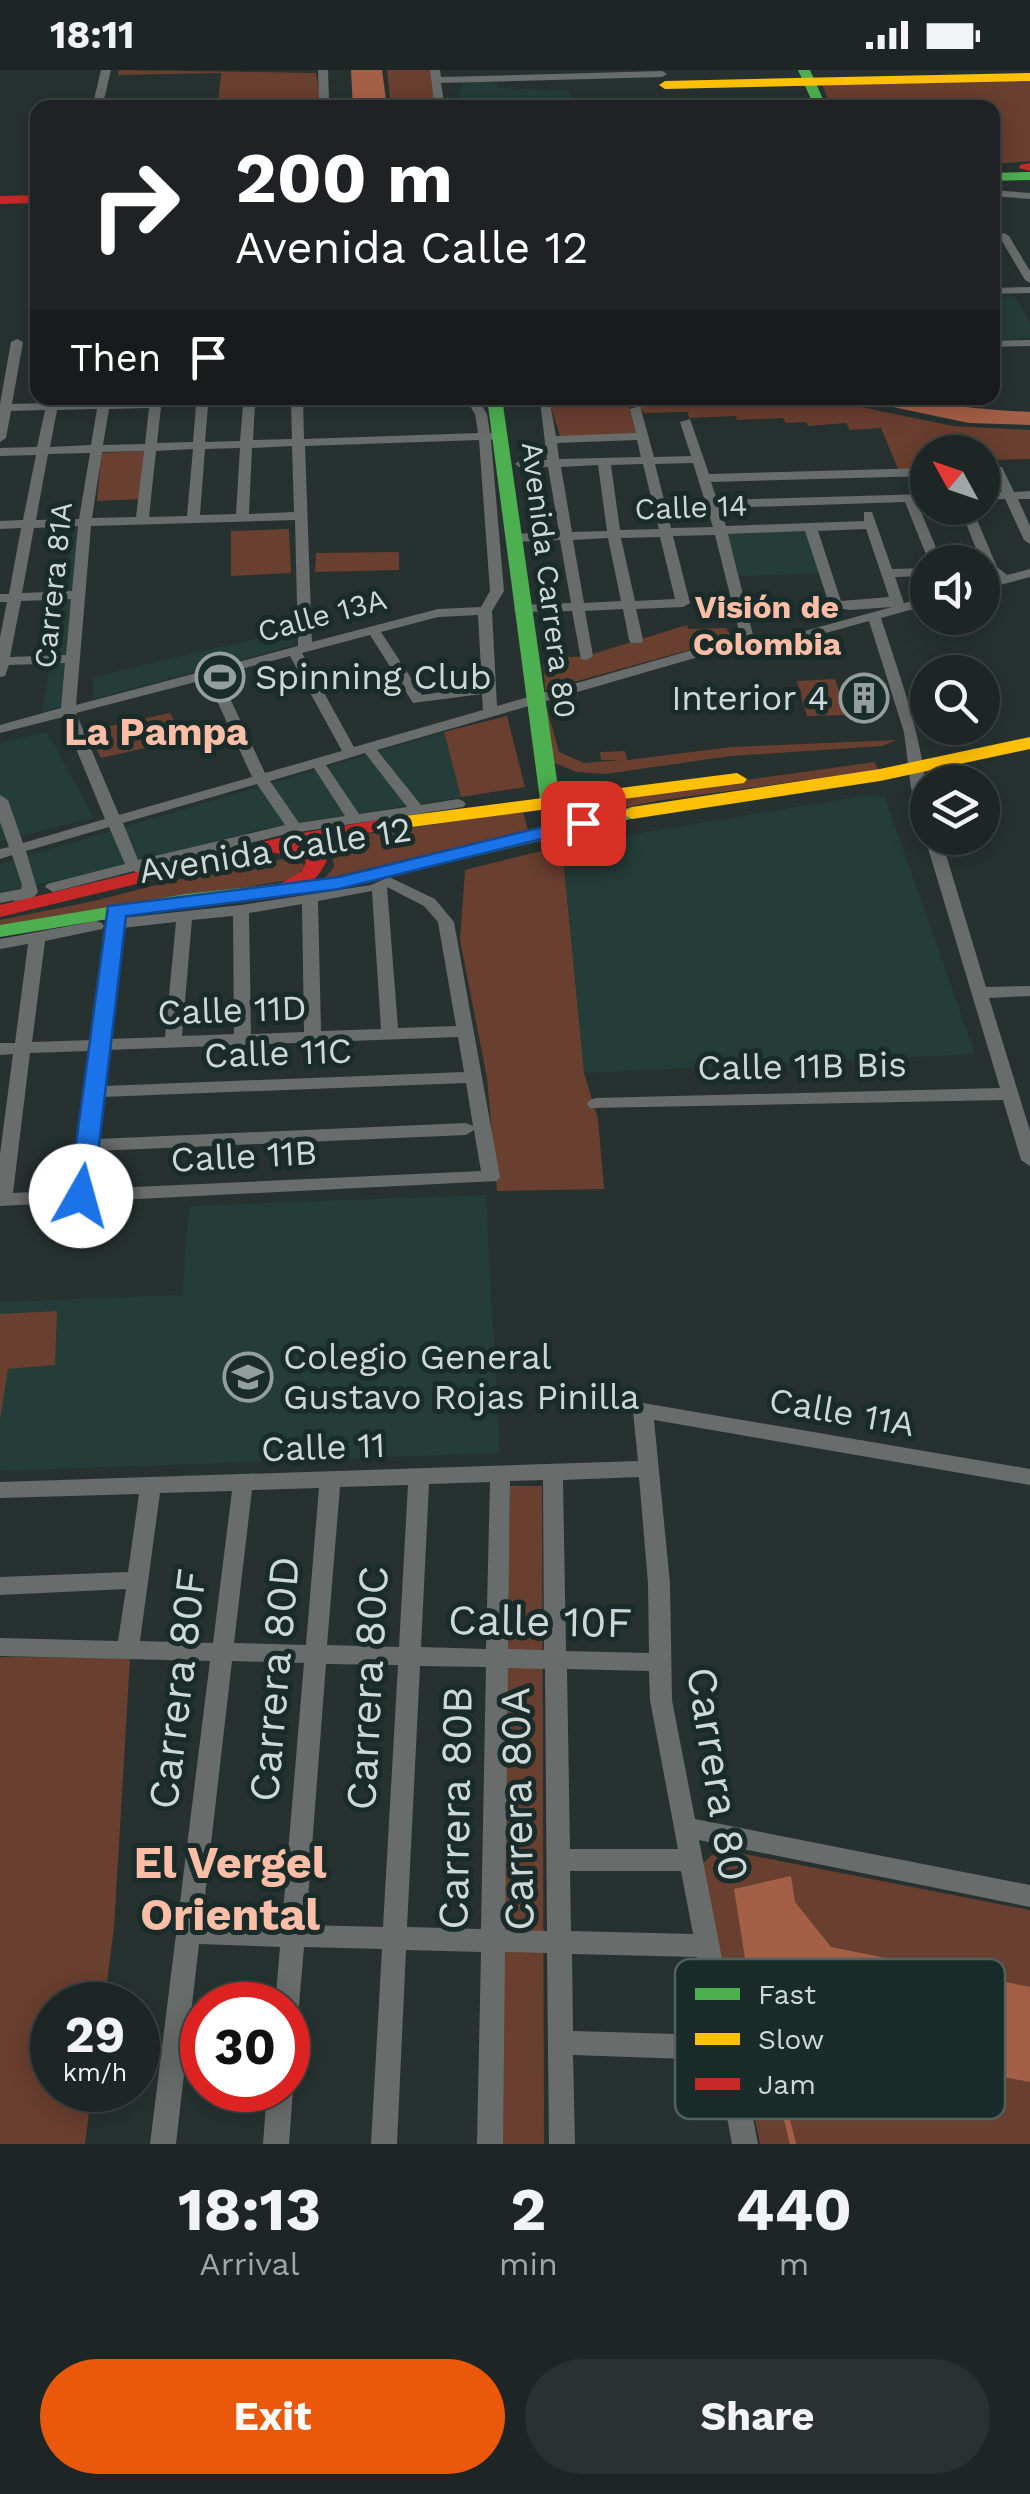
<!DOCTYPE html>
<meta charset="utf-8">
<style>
:root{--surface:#1d2624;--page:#2a3231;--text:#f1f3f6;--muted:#a0a5a6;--line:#3b4341;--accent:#ea580c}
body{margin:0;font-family:"Work Sans",sans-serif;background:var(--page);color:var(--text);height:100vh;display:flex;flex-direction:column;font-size:38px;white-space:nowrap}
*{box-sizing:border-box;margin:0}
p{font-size:32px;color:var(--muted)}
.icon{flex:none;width:55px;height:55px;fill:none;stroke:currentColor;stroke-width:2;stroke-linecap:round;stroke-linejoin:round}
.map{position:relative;height:2074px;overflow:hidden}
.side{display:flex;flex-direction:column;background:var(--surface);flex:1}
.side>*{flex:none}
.top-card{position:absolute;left:30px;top:30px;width:970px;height:305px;border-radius:20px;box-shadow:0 5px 25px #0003,0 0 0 2px var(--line);background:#202124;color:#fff;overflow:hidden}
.needle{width:65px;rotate:310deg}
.tools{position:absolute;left:910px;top:365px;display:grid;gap:20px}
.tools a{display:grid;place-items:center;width:90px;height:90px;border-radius:50%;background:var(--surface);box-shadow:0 5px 25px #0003,0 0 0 2px var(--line);font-size:50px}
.speed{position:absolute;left:30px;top:1912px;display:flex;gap:20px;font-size:50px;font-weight:700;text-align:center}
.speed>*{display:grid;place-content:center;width:130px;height:130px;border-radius:50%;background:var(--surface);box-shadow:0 5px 25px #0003,0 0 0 2px var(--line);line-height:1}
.speed small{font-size:25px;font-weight:400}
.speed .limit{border:15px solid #d22;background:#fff;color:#111}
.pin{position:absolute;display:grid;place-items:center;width:85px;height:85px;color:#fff;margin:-42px;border-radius:20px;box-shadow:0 5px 15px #0006}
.me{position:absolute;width:110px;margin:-55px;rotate:7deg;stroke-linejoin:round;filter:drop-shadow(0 0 8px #0008)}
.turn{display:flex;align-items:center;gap:35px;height:210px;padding:0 40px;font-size:45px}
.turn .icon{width:130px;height:130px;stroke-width:2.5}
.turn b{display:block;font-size:70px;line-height:85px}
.then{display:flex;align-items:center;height:95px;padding:0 40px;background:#0003;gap:20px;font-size:38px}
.eta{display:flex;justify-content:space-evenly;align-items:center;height:170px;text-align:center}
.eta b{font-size:60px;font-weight:700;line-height:70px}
.action{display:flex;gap:20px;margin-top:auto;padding:20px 40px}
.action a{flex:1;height:115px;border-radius:60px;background:var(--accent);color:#fff;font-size:40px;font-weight:700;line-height:115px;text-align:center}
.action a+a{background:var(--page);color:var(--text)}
.status{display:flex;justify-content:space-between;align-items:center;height:70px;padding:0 50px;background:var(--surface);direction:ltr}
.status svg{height:28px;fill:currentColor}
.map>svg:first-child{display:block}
.built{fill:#243d39}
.green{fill:#693f2f}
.water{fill:#a46046}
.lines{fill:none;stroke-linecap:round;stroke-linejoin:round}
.stream{stroke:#a46046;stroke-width:6}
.street{fill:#686c6b;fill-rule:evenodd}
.fast{fill:#4caf50;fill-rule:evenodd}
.slow{fill:#ffc107;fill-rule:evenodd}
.jam{fill:#c62828;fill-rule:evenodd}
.route{fill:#1a73e8;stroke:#114b97;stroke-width:2.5}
.labels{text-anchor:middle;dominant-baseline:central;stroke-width:10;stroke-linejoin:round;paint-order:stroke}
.far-street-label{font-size:30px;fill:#ced9d7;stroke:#192c29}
.far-neighbourhood-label{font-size:32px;font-weight:bold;fill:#fdbea7;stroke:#192c29}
.poi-label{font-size:35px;fill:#ced9d7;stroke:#192c29;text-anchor:start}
.street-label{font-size:35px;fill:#ced9d7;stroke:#192c29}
.neighbourhood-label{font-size:38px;font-weight:bold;fill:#fdbea7;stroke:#192c29}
.near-street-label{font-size:42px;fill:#ced9d7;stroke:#192c29}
.near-neighbourhood-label{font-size:45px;font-weight:bold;fill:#fdbea7;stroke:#192c29}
.key{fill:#192c29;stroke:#4f605d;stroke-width:2.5}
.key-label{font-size:28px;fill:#ced9d7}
</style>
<div class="status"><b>18:11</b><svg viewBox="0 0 49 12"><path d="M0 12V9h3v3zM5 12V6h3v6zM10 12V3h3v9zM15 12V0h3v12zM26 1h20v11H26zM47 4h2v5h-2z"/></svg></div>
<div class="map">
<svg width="1030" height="2074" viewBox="0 0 1030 2074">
<rect width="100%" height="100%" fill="#273230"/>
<g class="built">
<path d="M496 11 498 18 570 21 573 37H456L463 12Z"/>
<path d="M1015 226 1030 253V268L993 270V227Z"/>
<path d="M75 455H80L62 636 42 642Z"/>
<path d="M810 461 823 503 739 506 728 464Z"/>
<path d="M288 561 295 575 93 629V607Z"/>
<path d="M47 662 94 748 0 771V673Z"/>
<path d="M444 662 461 727 261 759 117 798 0 822V794Z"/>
<path d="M869 725 885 728 975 984 584 1003 562 776Z"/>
<path d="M486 1125 500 1383 0 1401V1232L182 1225 189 1136Z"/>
</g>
<g class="green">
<path d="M119 0 316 3 321 32 218 34 221 3 118 5Z"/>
<path d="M387 0H431L435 37H391Z"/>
<path d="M1030 9V91L993 94 992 38 831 37 822 14Z"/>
<path d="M502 328H621L628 333 637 365 561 368 549 332H503Z"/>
<path d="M631 328H817L953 356 1030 360V389L992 390 995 398H983L982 382H928L927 400 899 401 881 358 850 360 846 353 808 356 806 352 786 353 783 348 737 350 736 346 689 348 688 342 644 343Z"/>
<path d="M144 381 140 429 97 431 101 383Z"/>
<path d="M289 459 291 503 231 506V461Z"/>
<path d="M399 482V500L315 502 316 483Z"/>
<path d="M687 555 688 559 726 558 732 568 545 620 543 589 586 586Z"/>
<path d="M835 609 846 645 807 646 797 611Z"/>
<path d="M545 631 559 682 584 693 621 690H601L600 682 625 681 627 690 732 677 896 670 882 676 731 686 605 704 577 702 552 692Z"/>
<path d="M170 643 185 669 101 688 87 661Z"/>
<path d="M507 646 525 717 461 727 444 662Z"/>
<path d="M875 692 878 700 656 731 573 749 568 735Z"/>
<path d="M523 742 528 760 324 809 334 797C333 779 320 775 303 773Z"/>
<path d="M562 776 584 1003 598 1049 604 1119 497 1121 487 1008 460 870 465 800Z"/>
<path d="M294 788 306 797 289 810 0 856V850L94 831 239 794Z"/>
<path d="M57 1241 55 1295 8 1299 0 1349V1244Z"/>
<path d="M510 1416H542L544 2074H502Z"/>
<path d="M0 1587 130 1588 114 1858 104 1935H52V2020H92L85 2074H0Z"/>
<path d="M734 1782 1030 1840V2074H760L702 1794 712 1785Z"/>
</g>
<g class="water">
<path d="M351 0H382L387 37H353Z"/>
<path d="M850 328C911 327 969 340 1030 342V355L969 353Z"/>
<path d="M791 1806 795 1832 831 1877 1030 1917V2012L918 1991 887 1980 858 1985 823 1971 797 1974 737 1951 749 1913 734 1819Z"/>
</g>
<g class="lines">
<path class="stream" d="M764 1956 793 2074"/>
<g class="street">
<path d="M101 0H111L102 38H92Z"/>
<path d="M318 0H328L329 29 338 38H328L319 30Z"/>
<path d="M430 0H440L441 7 662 1 667 4 662 7 441 13 445 38H435Z"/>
<path d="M992 120 1030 123V129L992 126Z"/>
<path d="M1004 163 1009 166 1030 201V213L1025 210 999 166Z"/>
<path d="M1030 217V223L992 224V218Z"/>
<path d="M17 269 23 272 12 334 46 333 47 328H59L58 333 98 332 99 328H111L110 331 150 330V328H162V330L303 328 304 369 478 363 475 344 465 328H477L487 344 490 363 500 362 506 366 491 370 504 521 492 541 497 636 727 570 741 569 715 465 673 466 690 533 683 537 636 539 643 570 641 573H631L629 570 623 539 585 541 593 586 586 590 581 589 572 541 516 542 514 539 521 535 571 533 560 470 513 472 507 468 513 464 559 462 548 397 521 398 515 394 521 390H547L540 330 550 333 556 366 636 363 630 339 640 336 654 387 691 386 680 352 690 349 709 404 928 398V406L711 412 717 430 928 424V432H917L942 492H929L905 432 720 438 726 456 864 451V442H872L892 499 928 498V506L895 507 904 533 928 527V535L881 548C903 616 928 681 928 753L920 749 911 718 904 662 869 551 772 578 733 577 377 680 421 735 458 729 463 731 466 734 463 737 286 764 149 798 159 806 157 809H145L134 801 53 822 45 817 47 814 125 794 109 757 26 781 38 822 22 841H10L8 838 15 830 0 833V823L21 819 22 815 12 785 0 789V779L9 777 0 752V725L8 730 23 773 105 749 63 647 0 663V655L61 638 65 593 9 595 5 606 0 607V567L7 532H0V524H9L21 458 0 459V451L23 450 36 385 0 386V378L37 377 45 340 11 341 6 368 0 372V334L11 272ZM291 334 292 369 253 370 255 335ZM243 335 240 371 205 372 208 336ZM196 336 193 372 157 373 161 337ZM149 338 145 374 103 375 109 339ZM97 339 91 375 50 377 57 340ZM479 370 490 521 481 537 438 539 312 572 305 376ZM637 370 641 387 559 389 557 373ZM292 376 294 442 249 444 252 378ZM240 378 236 444 200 445 205 379ZM193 379 187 446 149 447 156 381ZM144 381 136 447 92 448 102 382ZM90 383 79 449 36 450 48 384ZM693 393 713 457 671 458 655 394ZM643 394 659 459 620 460 611 395ZM598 395 607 461 572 462 561 397ZM295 450 298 576 76 635 91 456ZM78 456 72 521 22 523 34 458ZM866 459 889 527 841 531 818 461ZM805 461 830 537 850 540 892 537 772 570 754 569 728 464ZM660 467 675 529 635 531 621 468ZM608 468 621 531 584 533 573 470ZM71 529 66 585 10 587 21 531ZM478 545 482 616 422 625 381 562 438 547ZM370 565 413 633 482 624 483 640 354 677 302 583ZM290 586 342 681 265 703 219 605ZM207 609 252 707 119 745 76 643ZM365 683 407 737 359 744 326 695ZM314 698 345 746 299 753 270 711ZM257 714 285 755 138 790 123 753Z"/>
<path d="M1030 270V276L992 277V271Z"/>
<path d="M331 328H343V330L337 334Z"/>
<path d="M982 396 1002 397 1014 422 1030 421V429H1018L1030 456V474L1024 470 1005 429 982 430V422H1002L994 404H982Z"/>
<path d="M960 438H972L997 497 1007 505 1030 499V507L982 520V512L995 508 984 499Z"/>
<path d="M928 765V768H941L986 917 1030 916V926L989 928 1030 1061V1096L1021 1090 1003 1030 590 1038 587 1034 590 1030 596 1028 1000 1018 925 768Z"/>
<path d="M389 807 435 829 454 852 500 1107 497 1111 0 1136V1084L13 984 0 985V973H15L28 874 0 879V869L96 851 102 853 104 856 102 859 45 871 32 972 92 970 110 838H122L123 848 241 835 371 815ZM387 817 424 836 438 852 456 956 398 958ZM372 821 381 959 321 961 318 831ZM302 834 304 962 251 964 249 843ZM233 846 234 964 182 966 192 850ZM176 852 165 967 109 969 122 858ZM458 967 464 1002 103 1016 107 980ZM90 981 73 1120 13 1123 30 983ZM466 1013 473 1056 466 1053 97 1069 102 1027ZM474 1060 481 1101 91 1119 96 1081 466 1065Z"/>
<path d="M643 1333 1030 1399V1415L654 1350 670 1513 672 1630 695 1749 1030 1815V1837L699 1770 758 2074H732L716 1990 573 1985 575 2074H549L547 1883 505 1882 503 2074H477L481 1882 406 1880 397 2074H371L382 1879 304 1877 299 1935 296 1943 288 1947V1935H275L280 1877 199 1874 176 2074H150L210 1591 0 1586V1568L118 1571 126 1519 0 1525V1507L128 1502 139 1424 0 1428V1412L638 1391 633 1341 636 1336ZM639 1407 648 1513 649 1583 566 1581 563 1410ZM543 1410 544 1580 508 1579 510 1411ZM490 1412 486 1579 421 1577 429 1414ZM408 1415 399 1577 327 1575 340 1417ZM319 1418 306 1575 234 1573 252 1420ZM232 1421 213 1573 140 1571 160 1423ZM232 1591 304 1593 282 1854 202 1852ZM326 1594 398 1595 383 1857 306 1855ZM420 1596 486 1597 481 1859 407 1857ZM508 1598 545 1599 547 1861 505 1860ZM567 1599 649 1601 650 1630 678 1779H570ZM570 1801H681L693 1864 571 1861ZM572 1884 697 1887 712 1965 573 1961Z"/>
<path d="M288 2011 293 2020 289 2074H263L267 2020H288Z"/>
</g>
<g class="fast">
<path d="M798 0H810L827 38H815Z"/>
<path d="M1030 102V110L992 111V103Z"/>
<path d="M487 328H502L562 745 552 751 542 745Z"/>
<path d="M632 737 642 743 639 747 339 819 186 836 0 867V855L186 824 339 807Z"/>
</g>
<g class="slow">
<path d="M1030 3V11L665 19 659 15 665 11Z"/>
<path d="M1030 667V679L880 711 632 749 622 743 632 737 880 699Z"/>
<path d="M737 703 747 709 744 713 389 760 379 754 389 748Z"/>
</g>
<g class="jam">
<path d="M1030 93V101L1019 98 1020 95Z"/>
<path d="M38 125V133L0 134V126Z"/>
<path d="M389 748 399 754 396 758 304 774 327 790C319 808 310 815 290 820L280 814 302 801 306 792 297 786 268 782 0 847V835L291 765Z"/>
</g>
</g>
<path class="route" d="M583 747 590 749V757L339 819 126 846 93 1126 90 1132H73L69 1126 108 836 339 807Z"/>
<defs>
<g id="stadium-ring" transform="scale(2.5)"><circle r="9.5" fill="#192c29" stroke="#949f9d" stroke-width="1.5"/><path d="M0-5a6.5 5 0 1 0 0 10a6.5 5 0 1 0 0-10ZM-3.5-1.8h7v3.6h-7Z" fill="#949f9d"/></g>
<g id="building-ring" transform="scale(2.5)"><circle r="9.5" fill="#192c29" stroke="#949f9d" stroke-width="1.5"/><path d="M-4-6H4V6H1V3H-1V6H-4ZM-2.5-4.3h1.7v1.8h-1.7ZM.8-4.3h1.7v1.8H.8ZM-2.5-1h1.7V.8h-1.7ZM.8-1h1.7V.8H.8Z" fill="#949f9d"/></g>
<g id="school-ring" transform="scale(2.5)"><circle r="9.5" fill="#192c29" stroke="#949f9d" stroke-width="1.5"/><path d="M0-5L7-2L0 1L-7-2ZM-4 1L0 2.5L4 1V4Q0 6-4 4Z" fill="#949f9d"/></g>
</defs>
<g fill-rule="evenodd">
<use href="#stadium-ring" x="220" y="607"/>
<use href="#building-ring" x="864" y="628"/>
<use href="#school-ring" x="248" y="1307"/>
</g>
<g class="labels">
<g class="far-street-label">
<text transform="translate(691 437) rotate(-2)">Calle 14</text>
<text transform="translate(549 510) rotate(83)">Avenida Carrera 80</text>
<text transform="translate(53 515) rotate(-84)">Carrera 81A</text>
<text transform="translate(322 545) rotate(-15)">Calle 13A</text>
</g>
<g class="far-neighbourhood-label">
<text x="767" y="537">Visión de<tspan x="767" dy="37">Colombia</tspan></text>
</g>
<g class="poi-label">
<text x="255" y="607">Spinning Club</text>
<text x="829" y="628" text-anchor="end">Interior 4</text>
<text x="283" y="1287">Colegio General<tspan x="283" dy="40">Gustavo Rojas Pinilla</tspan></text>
</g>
<g class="street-label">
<text transform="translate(275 780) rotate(-9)">Avenida Calle 12</text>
<text transform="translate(232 940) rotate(-2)">Calle 11D</text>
<text transform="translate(278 983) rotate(-2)">Calle 11C</text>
<text transform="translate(802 996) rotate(-1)">Calle 11B Bis</text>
<text transform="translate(244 1086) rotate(-3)">Calle 11B</text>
<text transform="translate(842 1342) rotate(10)">Calle 11A</text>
<text transform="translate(323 1377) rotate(-2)">Calle 11</text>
</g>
<g class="neighbourhood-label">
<text x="156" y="662">La Pampa</text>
</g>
<g class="near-street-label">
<text transform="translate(540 1551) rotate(1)">Calle 10F</text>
<text transform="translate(274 1609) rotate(-85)">Carrera 80D</text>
<text transform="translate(367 1618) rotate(-87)">Carrera 80C</text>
<text transform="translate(177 1619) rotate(-83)">Carrera 80F</text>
<text transform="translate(718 1704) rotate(81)">Carrera 80</text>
<text transform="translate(455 1738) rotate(-89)">Carrera 80B</text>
<text transform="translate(517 1739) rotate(-91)">Carrera 80A</text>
</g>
<g class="near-neighbourhood-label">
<text x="230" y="1792">El Vergel<tspan x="230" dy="52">Oriental</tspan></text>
</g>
</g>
<rect x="675" y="1889" width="330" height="160" rx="15" class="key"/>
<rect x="695" y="1918" width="45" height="12" fill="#4caf50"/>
<rect x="695" y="1963" width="45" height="12" fill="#ffc107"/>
<rect x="695" y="2008" width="45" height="12" fill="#c62828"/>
<g class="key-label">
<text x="758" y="1934">Fast</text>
<text x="758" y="1979">Slow</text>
<text x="758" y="2024">Jam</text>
</g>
</svg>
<div class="tools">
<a><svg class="needle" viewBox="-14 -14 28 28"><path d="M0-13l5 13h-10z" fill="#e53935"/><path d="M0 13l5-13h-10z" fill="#a0a5a6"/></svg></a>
<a><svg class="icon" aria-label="sound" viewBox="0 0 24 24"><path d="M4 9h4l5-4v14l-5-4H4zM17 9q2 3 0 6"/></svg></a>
<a><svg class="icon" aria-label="search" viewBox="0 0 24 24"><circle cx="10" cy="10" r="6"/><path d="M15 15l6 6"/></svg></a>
<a><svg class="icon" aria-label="layers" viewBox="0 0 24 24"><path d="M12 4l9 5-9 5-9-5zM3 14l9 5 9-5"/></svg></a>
</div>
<div class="speed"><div>29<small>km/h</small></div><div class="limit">30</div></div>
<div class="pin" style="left:583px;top:753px;background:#d93025"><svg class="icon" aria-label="arrive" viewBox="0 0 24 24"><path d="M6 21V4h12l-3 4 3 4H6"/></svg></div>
<svg class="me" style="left:81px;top:1126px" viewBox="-20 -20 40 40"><circle r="19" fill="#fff"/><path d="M0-13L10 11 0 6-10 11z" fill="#1a73e8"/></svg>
<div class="top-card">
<div class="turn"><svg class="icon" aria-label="right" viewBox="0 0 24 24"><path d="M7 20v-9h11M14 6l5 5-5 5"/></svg><div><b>200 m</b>Avenida Calle 12</div></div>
<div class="then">Then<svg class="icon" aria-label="arrive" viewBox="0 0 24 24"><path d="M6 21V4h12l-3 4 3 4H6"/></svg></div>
</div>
</div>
<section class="side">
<div class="eta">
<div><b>18:13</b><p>Arrival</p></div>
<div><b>2</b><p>min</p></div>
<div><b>440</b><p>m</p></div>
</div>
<div class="action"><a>Exit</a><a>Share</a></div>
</section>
